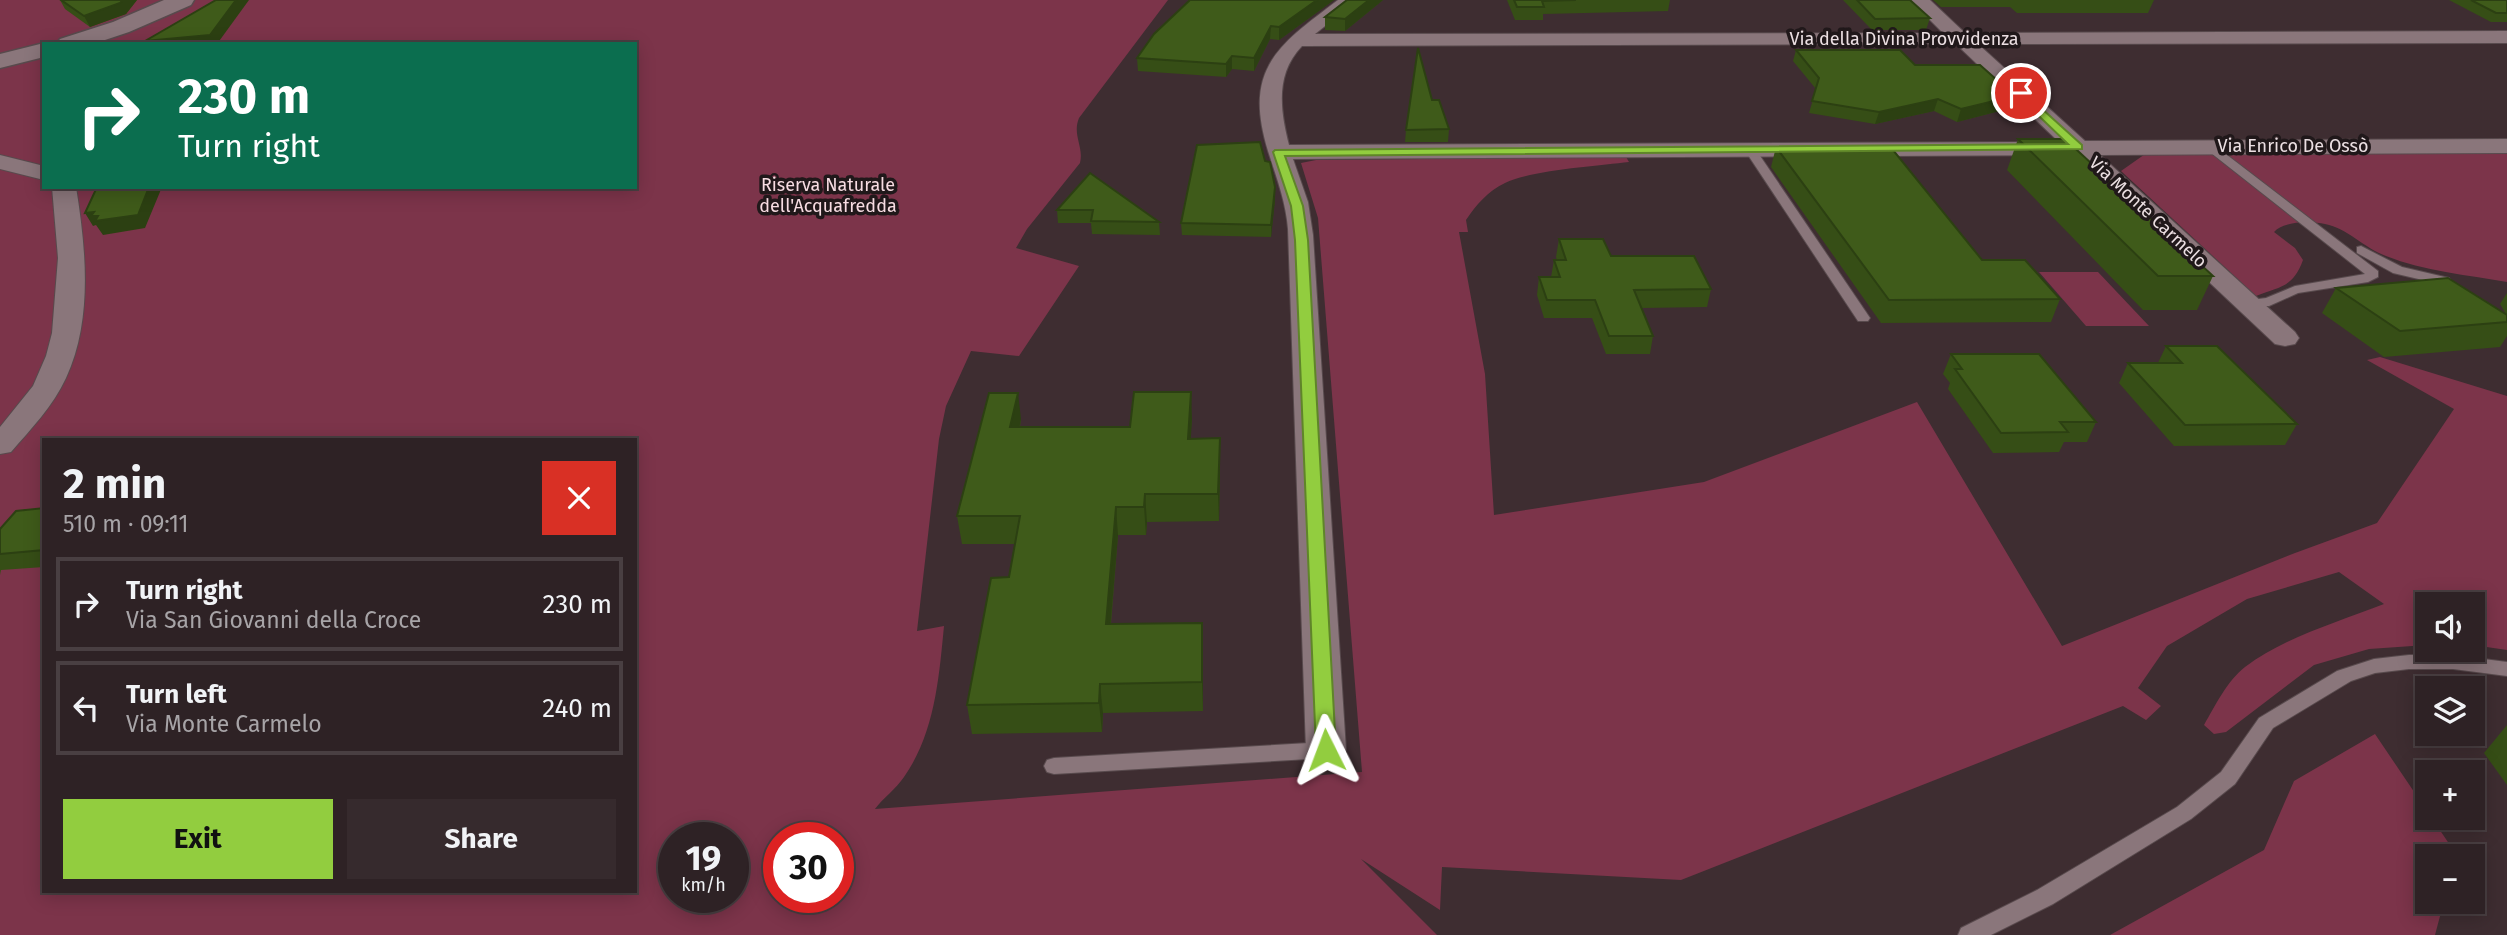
<!DOCTYPE html>
<meta charset="utf-8">
<style>
:root{--surface:#2e2225;--page:#362a2d;--text:#f1f3f6;--muted:#a7a4a7;--line:#493f42;--accent:#92cd3f}
body{margin:0;font-family:"Fira Sans",sans-serif;background:var(--page);color:var(--text);height:100vh;display:flex;flex-direction:column;font-size:26px;white-space:nowrap}
*{box-sizing:border-box;margin:0}
p{font-size:23px;color:var(--muted)}
.icon{flex:none;width:38px;height:38px;fill:none;stroke:currentColor;stroke-width:2;stroke-linecap:round;stroke-linejoin:round}
.map{position:relative;flex:1;overflow:hidden}
.details{position:absolute;left:42px;top:438px;width:595px;height:455px;display:flex;flex-direction:column;background:var(--surface);border-radius:0px;box-shadow:0 4px 18px #0003,0 0 0 2px var(--line)}
.details>*{flex:none}
.guide{position:absolute;left:42px;top:42px;width:595px;height:147px;border-radius:0px;box-shadow:0 4px 18px #0003,0 0 0 2px var(--line);background:#0b6e4f;color:#fff;overflow:hidden}
.tools{position:absolute;left:2415px;top:592px;display:grid;gap:14px}
.tools a{display:grid;place-items:center;width:70px;height:70px;border-radius:0px;background:var(--surface);box-shadow:0 4px 18px #0003,0 0 0 2px var(--line);font-size:35px}
.speed{position:absolute;left:658px;top:822px;display:flex;gap:14px;font-size:35px;font-weight:700;text-align:center}
.speed>*{display:grid;place-content:center;width:91px;height:91px;border-radius:50%;background:var(--surface);box-shadow:0 4px 18px #0003,0 0 0 2px var(--line);line-height:1}
.speed small{font-size:18px;font-weight:400}
.speed .limit{border:10px solid #d22;background:#fff;color:#111}
.pin{position:absolute;display:grid;place-items:center;width:60px;height:60px;color:#fff;margin:-30px;border:4px solid #fff;border-radius:50%;box-shadow:0 2px 7px #0007}
.me{position:absolute;width:77px;margin:-38px;rotate:357deg;stroke-linejoin:round;filter:drop-shadow(0 0 5px #0008)}
.turn{display:flex;align-items:center;gap:24px;height:147px;padding:0 21px;font-size:32px}
.turn .icon{width:91px;height:91px;stroke-width:2.5}
.turn b{display:block;font-size:49px;line-height:60px}
.round{display:grid;place-items:center;flex:none;width:74px;height:74px;border-radius:0px;background:var(--page)}
.summary{display:flex;align-items:center;justify-content:space-between;height:119px;padding:0 21px}
h1{font-size:42px;font-weight:700;line-height:52px}
.action{display:flex;gap:14px;margin-top:auto;padding:14px 21px}
.action a{flex:1;height:80px;border-radius:0px;background:var(--accent);color:#111;font-size:28px;font-weight:700;line-height:80px;text-align:center}
.action a+a{background:var(--page);color:var(--text)}
ul{padding:0;list-style:none}
li{display:flex;align-items:center;gap:21px;height:94px;margin:0 14px 10px;padding:0 7px;border:4px solid var(--line);border-radius:0px}
li div{flex:1}
li b{display:block;font-size:26px}
li em{font-style:normal}
.map>svg:first-child{display:block}
.green{fill:#7c344a;fill-rule:evenodd}
.lines{fill:none;stroke-linecap:round;stroke-linejoin:round}
.service-casing{stroke:#584a4d;stroke-width:2}
.minor-casing{stroke:#584a4d;stroke-width:2}
.tertiary-casing{stroke:#584a4d;stroke-width:3}
.service{fill:#8a767b;fill-rule:evenodd}
.minor{fill:#8a767b;fill-rule:evenodd}
.tertiary{fill:#8a767b;fill-rule:evenodd}
.wall{fill:#364e16}
.shaded-wall{fill:#2c4012}
.building{fill:#3f5b1a;stroke:#2c4012;stroke-width:2}
.route{fill:#92cd3f;stroke:#5f8529;stroke-width:2}
.labels{text-anchor:middle;dominant-baseline:central;stroke-width:7;stroke-linejoin:round;paint-order:stroke}
.far-street-label{font-size:18px;fill:#ebdfe2;stroke:#20181a}
.far-park-label{font-size:18px;fill:#f7dce2;stroke:#20181a}
</style>
<div class="map">
<svg width="2507" height="935" viewBox="0 0 2507 935">
<rect width="100%" height="100%" fill="#3e2d31"/>
<g class="green">
<path d="M0 0H1168L1079 118C1072 135 1084 146 1080 163L1027 229 1016 248 1079 266 1019 356 971 351 946 406 939 439 917 631 944 626C939 677 935 733 904 777 896 789 883 798 875 809L1362 772 1318 218 1301 163 1316 160 1626 157 1629 162C1597 166 1531 170 1505 183 1488 191 1476 205 1466 220L1468 232H1459L1485 374 1494 515 1704 482 1917 402 2062 646 2295 553 2377 523 2454 409 2367 360 2380 357 2507 396V650L2473 645V604H2427V645L2369 649 2314 665 2226 732 2214 734 2204 725C2215 706 2227 681 2245 667 2285 637 2338 622 2384 604L2339 572 2247 599 2167 646 2138 688 2161 706 2146 720 2123 706 1681 880 1442 867 1440 910 1361 859 1437 935H0ZM44 44H635V187H44ZM44 439H635V891H44ZM674 838H733V898H674ZM779 838H838V898H779Z"/>
<path d="M2148 152 2507 153V282C2467 275 2424 271 2386 256 2364 248 2347 228 2325 224 2311 221 2283 221 2274 232L2295 248 2303 260C2293 287 2282 286 2256 296L2121 171Z"/>
<path d="M2039 272H2098L2149 326H2086Z"/>
<path d="M2375 734 2427 811V817H2431L2456 854 2427 856V901H2444L2435 935H2110L2264 850 2294 781Z"/>
</g>
<g class="lines">
<g class="service-casing">
<g id="service">
<path d="M2206 145H2214L2378 271V277L2368 282 2298 293 2269 306 2243 307V301L2266 298 2295 286 2365 274 2206 149Z"/>
<path d="M1746 147H1754L1870 318 1868 321H1858L1744 149Z"/>
<path d="M2361 246 2402 267 2449 278 2451 281 2444 285 2393 273 2357 253V247Z"/>
<path d="M2409 655H2453L2507 662V676L2453 669H2409L2375 673 2351 681 2273 728 2235 784 2191 819 2053 904 1991 935H1958L1961 928 2037 890 2177 807 2221 772 2259 718 2337 671 2374 659Z"/>
<path d="M1326 742 1333 745 1336 750 1333 755 1326 758 1054 774 1047 772 1044 766 1047 760 1054 758Z"/>
</g>
</g>
<g class="minor-casing">
<g id="minor">
<path d="M1338 0H1358L1315 34 1943 33 1910 0H1930L1965 33 2507 31V43L1978 44 2085 141 2507 139V153L2100 155 2295 332 2299 338 2295 344 2285 346 2275 344 2074 155 1293 159 1308 202 1313 235 1346 750 1340 761 1326 765 1312 761 1306 750 1288 229C1286 202 1276 176 1268 151 1243 69 1277 46 1338 0ZM1956 44 2059 142 1289 145C1280 110 1275 74 1302 46Z"/>
<path d="M0 155 44 166V180L0 169Z"/>
<path d="M52 187H76C86 249 93 320 66 378 53 406 31 429 11 452L0 454V427L33 386 46 356 52 333 58 258Z"/>
</g>
</g>
<g class="tertiary-casing">
<g id="tertiary">
<path d="M164 0H194L191 5 129 32 93 44H56L60 39 113 22Z"/>
<path d="M44 43 48 44H44V57L0 68V54Z"/>
</g>
</g>
<use href="#service" class="service"/>
<use href="#minor" class="minor"/>
<use href="#tertiary" class="tertiary"/>
</g>
<g class="wall">
<path d="M60 0H137L126 14 90 27 65 9Z"/>
<path d="M1190 0H1334L1279 40 1270 39 1254 71 1232 69 1226 77 1138 71 1137 58Z"/>
<path d="M1347 0H1383L1345 31 1325 30V17Z"/>
<path d="M1507 0H1670L1668 11 1543 14V20H1515Z"/>
<path d="M1843 0H1910L1930 18 1926 30H1872Z"/>
<path d="M1933 0H2154L2148 13H2017L2010 7H1941Z"/>
<path d="M2449 0H2507V22H2491Z"/>
<path d="M1796 50 1915 65 2015 96 2011 108 1957 122 1934 111 1875 124 1809 113 1816 89 1793 61Z"/>
<path d="M1432 100 1449 129 1448 142H1405L1406 130Z"/>
<path d="M2018 139 2213 276 2197 310H2143L2007 170Z"/>
<path d="M1776 147 1982 260 2060 299 2051 322 1881 323 1771 167Z"/>
<path d="M1265 161 1275 187V199L1271 237 1182 235 1181 223Z"/>
<path d="M1090 173 1159 222 1160 235 1092 234 1091 223H1058L1057 210Z"/>
<path d="M1559 239 1711 289 1707 307 1642 308 1653 336 1650 354H1606L1592 318H1544L1537 295 1539 277H1551L1554 260H1557L1556 257Z"/>
<path d="M2336 288 2506 314 2500 304 2507 293V336L2500 347 2384 357 2322 313Z"/>
<path d="M2166 346 2297 424 2285 445 2174 446 2119 383 2128 363H2158Z"/>
<path d="M1951 354 2096 422 2087 442H2064L2059 452 1993 453 1948 389 1950 383 1943 374Z"/>
<path d="M1021 419 1020 427H1130L1192 419 1190 439 1220 466 1219 521 1147 522 1146 535H1118L1111 624 1203 651V711L1103 713 1102 732 972 734 967 705 1009 577 1015 544H962L957 516Z"/>
<path d="M44 508V567L1 570 0 575V529Z"/>
<path d="M2507 725V785L2484 753Z"/>
</g>
<g class="shaded-wall">
<path d="M123 0H137L126 14 90 27 84 16Z"/>
<path d="M236 0H249L217 44H146L145 41Z"/>
<path d="M1317 0H1334L1279 40V27Z"/>
<path d="M1369 0H1383L1345 31V19Z"/>
<path d="M1271 26 1270 39 1254 71V58Z"/>
<path d="M1232 56V69L1226 77V64Z"/>
<path d="M2015 96 2011 108 1957 122 1961 109Z"/>
<path d="M1938 99 1934 111 1875 124 1879 112Z"/>
<path d="M149 187H162L145 228 103 235 96 225 93 226 85 213 94 212Z"/>
<path d="M1275 187V199L1271 237V225Z"/>
<path d="M1191 392 1192 419 1189 466 1188 439Z"/>
<path d="M1018 393 1021 419 1014 454 1010 427Z"/>
<path d="M1220 438V466L1219 521 1218 494Z"/>
<path d="M1145 494 1147 522 1146 535 1144 507Z"/>
<path d="M1116 507 1118 535 1108 653 1106 624Z"/>
<path d="M1202 623 1203 651V711L1202 682Z"/>
<path d="M1100 684 1103 713 1102 732 1099 703Z"/>
</g>
<g class="building">
<path d="M61 0H123L120 3 84 16Z"/>
<path d="M216 0H236L210 35 145 41Z"/>
<path d="M1190 0H1317L1279 27 1271 26 1254 58 1232 56 1226 64 1137 58 1154 34Z"/>
<path d="M1347 0H1369L1345 19 1325 17Z"/>
<path d="M1514 0H1576L1542 1 1544 7H1517Z"/>
<path d="M1857 0H1910L1930 18 1875 19Z"/>
<path d="M2471 0H2507V13H2496Z"/>
<path d="M1418 48 1432 100H1439L1449 129 1406 130Z"/>
<path d="M1796 50H1900L1915 65H1980L2015 96 1961 109 1938 99 1879 112 1812 101 1819 78Z"/>
<path d="M2018 139H2065L2213 276H2158Z"/>
<path d="M1260 142 1265 161 1270 162 1275 187 1271 225 1181 223 1197 145Z"/>
<path d="M1776 147 1893 150 1982 260H2025L2060 299 1889 300Z"/>
<path d="M1090 173 1159 222 1091 221 1093 210H1057Z"/>
<path d="M97 187H149L138 215 95 221 98 216H91L94 212 85 213Z"/>
<path d="M1559 239H1603L1611 256H1694L1711 289 1634 290 1653 336H1609L1595 300H1547L1539 277H1560L1554 260H1566Z"/>
<path d="M2448 278 2507 315V322L2400 331 2336 288Z"/>
<path d="M2166 346H2217L2297 424 2185 425 2128 363H2182Z"/>
<path d="M1951 354H2039L2096 422H2060L2068 432 2001 433 1955 369H1962Z"/>
<path d="M1134 392H1191L1188 439 1220 438 1218 494H1145L1144 507H1116L1106 624 1202 623V682L1100 684 1099 703 967 705 991 578 1009 577 1020 516H957L989 393H1018L1010 427H1130Z"/>
<path d="M44 508V550L0 554V529L16 511Z"/>
</g>
<path class="route" d="M2021 90 2082 145V149L1285 156 1303 206 1308 240 1336 750 1333 755 1326 757 1319 755 1316 750 1295 240 1291 206 1273 152 1275 150 2068 144 2017 95 2015 93Z"/>
<g class="labels">
<g class="far-street-label">
<text x="1904" y="39">Via della Divina Provvidenza</text>
<text x="2293" y="146">Via Enrico De Ossò</text>
<text transform="translate(2148 212) rotate(43)">Via Monte Carmelo</text>
</g>
<g class="far-park-label">
<text x="828" y="185">Riserva Naturale<tspan x="828" dy="21">dell'Acquafredda</tspan></text>
</g>
</g>
</svg>
<div class="tools">
<a><svg class="icon" aria-label="sound" viewBox="0 0 24 24"><path d="M4 9h4l5-4v14l-5-4H4zM17 9q2 3 0 6"/></svg></a>
<a><svg class="icon" aria-label="layers" viewBox="0 0 24 24"><path d="M12 4l9 5-9 5-9-5zM3 14l9 5 9-5"/></svg></a>
<a>+</a>
<a>−</a>
</div>
<div class="speed"><div>19<small>km/h</small></div><div class="limit">30</div></div>
<div class="pin" style="left:2021px;top:93px;background:#d93025"><svg class="icon" aria-label="arrive" viewBox="0 0 24 24"><path d="M6 21V4h12l-3 4 3 4H6"/></svg></div>
<svg class="me" style="left:1326px;top:750px" viewBox="-20 -20 40 40"><path d="M0-17L14 15 0 8-14 15z" fill="#92cd3f" stroke="#fff" stroke-width="4"/></svg>
<div class="guide">
<div class="turn"><svg class="icon" aria-label="right" viewBox="0 0 24 24"><path d="M7 20v-9h11M14 6l5 5-5 5"/></svg><div><b>230 m</b>Turn right</div></div>
</div>
<section class="details">
<div class="summary"><div><h1>2 min</h1><p>510 m · 09:11</p></div><a class="round" style="background:#d93025;color:#fff"><svg class="icon" aria-label="close" viewBox="0 0 24 24"><path d="M6 6l12 12M18 6L6 18"/></svg></a></div>
<ul>
<li><svg class="icon" aria-label="right" viewBox="0 0 24 24"><path d="M7 20v-9h11M14 6l5 5-5 5"/></svg><div><b>Turn right</b><p>Via San Giovanni della Croce</p></div><em>230 m</em></li>
<li><svg class="icon" aria-label="left" viewBox="0 0 24 24"><path d="M17 20v-9H6M10 6l-5 5 5 5"/></svg><div><b>Turn left</b><p>Via Monte Carmelo</p></div><em>240 m</em></li>
</ul>
<div class="action"><a>Exit</a><a>Share</a></div>
</section>
</div>
